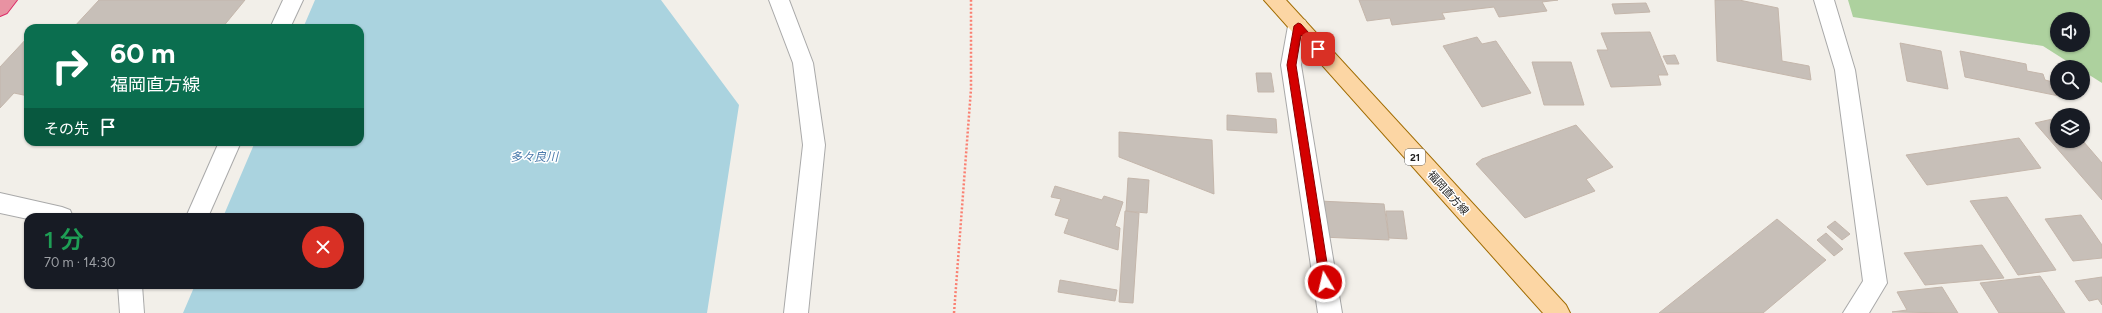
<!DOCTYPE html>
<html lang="ja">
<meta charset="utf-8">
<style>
:root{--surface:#171b24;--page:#20242c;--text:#f1f3f6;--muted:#9ea1a6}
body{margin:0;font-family:Figtree,"Noto Sans JP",sans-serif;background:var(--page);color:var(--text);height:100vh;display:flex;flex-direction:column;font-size:15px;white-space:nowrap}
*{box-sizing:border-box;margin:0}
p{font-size:13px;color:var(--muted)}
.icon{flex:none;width:22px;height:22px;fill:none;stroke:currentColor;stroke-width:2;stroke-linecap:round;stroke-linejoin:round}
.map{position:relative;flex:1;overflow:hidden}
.sheet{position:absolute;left:24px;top:213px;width:340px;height:76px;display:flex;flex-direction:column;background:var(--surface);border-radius:12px;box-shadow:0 1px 3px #0004}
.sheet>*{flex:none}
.hud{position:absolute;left:24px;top:24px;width:340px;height:122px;border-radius:12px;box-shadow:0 1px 3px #0004;background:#0b6e4f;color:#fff;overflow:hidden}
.controls{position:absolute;left:2050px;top:12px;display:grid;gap:8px}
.controls a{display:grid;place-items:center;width:40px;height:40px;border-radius:50%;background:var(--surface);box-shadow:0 1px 3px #0004;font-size:20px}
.pin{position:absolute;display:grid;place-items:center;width:34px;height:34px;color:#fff;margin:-17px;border-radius:8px;box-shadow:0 2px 6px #0006}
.me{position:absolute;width:44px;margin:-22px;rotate:351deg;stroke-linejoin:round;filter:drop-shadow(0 0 3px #0008)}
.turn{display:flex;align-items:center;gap:14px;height:84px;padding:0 20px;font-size:18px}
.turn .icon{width:52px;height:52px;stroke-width:2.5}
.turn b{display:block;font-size:28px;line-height:34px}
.then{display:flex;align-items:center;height:38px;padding:0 20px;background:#0003;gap:8px;font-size:15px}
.round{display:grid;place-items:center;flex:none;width:42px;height:42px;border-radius:21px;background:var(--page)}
.headline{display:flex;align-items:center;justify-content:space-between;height:68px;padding:0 20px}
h1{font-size:24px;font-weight:600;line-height:30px;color:#1e9e55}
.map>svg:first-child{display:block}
.forest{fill:#add19e;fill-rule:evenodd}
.water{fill:#aad3df}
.building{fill:#c7bfb8;stroke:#c4b6ab}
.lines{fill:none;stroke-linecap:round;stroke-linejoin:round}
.minor-casing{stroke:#a9a9a9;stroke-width:2}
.tertiary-casing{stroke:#a9a9a9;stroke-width:2}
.primary-casing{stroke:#a06b00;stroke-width:2}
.motorway-casing{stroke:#dc2a67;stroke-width:2}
.path{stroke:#fa8072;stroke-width:2.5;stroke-dasharray:2 2;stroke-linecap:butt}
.minor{fill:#fff;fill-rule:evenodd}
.tertiary{fill:#fff;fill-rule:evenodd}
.primary{fill:#fcd6a4;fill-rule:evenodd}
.motorway{fill:#e892a2;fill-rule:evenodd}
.route{fill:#d40000;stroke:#8a0000}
.labels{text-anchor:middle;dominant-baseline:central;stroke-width:3;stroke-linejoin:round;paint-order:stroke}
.shield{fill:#fff;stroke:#646464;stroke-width:1}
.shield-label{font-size:10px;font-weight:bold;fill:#222}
.street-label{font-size:11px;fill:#222;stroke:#fff}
.water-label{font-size:12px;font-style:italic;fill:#4a7aab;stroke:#fff}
</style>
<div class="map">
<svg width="2102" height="313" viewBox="0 0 2102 313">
<rect width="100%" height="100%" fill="#f2efe9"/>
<path class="forest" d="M1848 0H2102V83L2083 71V67H2076L2043 46 1853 17ZM2057 19H2083V45H2057Z"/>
<path class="water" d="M315 0H661L739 105 707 313H183L195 285H360V217H223L255 142H360V28H303Z"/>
<g class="building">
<path d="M99 0H245L222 28H73Z"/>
<path d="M1359 0H1558L1542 2 1547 11 1499 17 1494 7 1442 13 1445 19 1392 25 1390 18 1367 21Z"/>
<path d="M1715 0H1739L1778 8 1782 61 1809 66 1811 80 1717 61Z"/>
<path d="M1646 3 1650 12 1615 14 1612 4Z"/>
<path d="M1650 32 1668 75H1658L1661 85 1611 87 1597 50H1608L1601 33Z"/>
<path d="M28 37V96L14 93 0 108V67Z"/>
<path d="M1477 37 1482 44 1496 41 1531 93 1482 107 1443 46Z"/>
<path d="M1900 43 1941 51 1948 89 1907 81Z"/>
<path d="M1960 51 2026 64 2027 71 2043 74 2045 80 2057 83V93H2063L2064 97 1965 77Z"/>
<path d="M1675 55 1679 64H1667L1663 56Z"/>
<path d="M1532 62H1571L1584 105H1544Z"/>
<path d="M1256 73H1271L1274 92H1258Z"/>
<path d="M1227 115 1276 119 1277 133 1227 130Z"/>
<path d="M2057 118V141H2083L2102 163V200L2035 123Z"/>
<path d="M1576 125 1613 167 1586 179 1595 191 1525 218 1476 164 1482 159Z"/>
<path d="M1119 132 1212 140 1214 194 1119 157Z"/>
<path d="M2019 138 2041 168 1927 185 1906 155Z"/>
<path d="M1128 178 1149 180 1147 213 1126 211Z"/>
<path d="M1055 186 1102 200 1104 196 1123 202 1115 226 1120 228 1118 250 1064 233 1069 219 1055 215 1061 199 1051 197Z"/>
<path d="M2007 197 2056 270 2018 275 1970 201Z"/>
<path d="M1319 201 1384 204 1389 240 1322 237Z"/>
<path d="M1125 211 1139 213 1133 303 1119 302Z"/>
<path d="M1386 211H1403L1407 239 1389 238Z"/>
<path d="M2081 215 2102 245V258L2073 261 2045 219Z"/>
<path d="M1777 219 1826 260 1763 313H1659Z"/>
<path d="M1835 221 1850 234 1842 240 1827 227Z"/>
<path d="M1826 233 1843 249 1834 256 1817 240Z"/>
<path d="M1982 245 2004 278 1925 285 1904 253Z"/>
<path d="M2040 276 2065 313H1999L1980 283Z"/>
<path d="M2102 277V305L2098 299 2089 301 2075 281Z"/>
<path d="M1060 280 1117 290 1115 301 1058 292Z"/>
<path d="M1942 287 1958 313 1892 312 1907 310 1897 292Z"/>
</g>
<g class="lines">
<g class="minor-casing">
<g id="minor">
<path d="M283 0H303L290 28H270Z"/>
<path d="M1814 0H1834L1855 70 1887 283 1869 313H1843L1863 281 1835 70Z"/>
<path d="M1298 18 1305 20 1308 26 1301 65 1342 313H1318L1281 65 1288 26 1291 20Z"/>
<path d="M219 142H241L208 217H186Z"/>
</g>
</g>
<g class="tertiary-casing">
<g id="tertiary">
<path d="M769 0H789L813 63 825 145 808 313H784L803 145 793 63Z"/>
<path d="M0 193 62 207 70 210 73 217H28V219L0 213Z"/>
<path d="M118 285H142L144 313H120Z"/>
</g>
</g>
<g class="primary-casing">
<path id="primary" d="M1264 0H1286L1566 305 1570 313H1543Z"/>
</g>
<g class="motorway-casing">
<path id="motorway" d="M0 0H17L7 13 0 16Z"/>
</g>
<path class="path" d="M954 313 971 89V0"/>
<use href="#minor" class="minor"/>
<use href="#tertiary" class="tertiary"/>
<use href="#primary" class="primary"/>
<use href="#motorway" class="motorway"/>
</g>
<path class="route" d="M1298 23 1301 24 1323 49 1322 52H1315L1301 35 1296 65 1330 282 1325 286 1320 282 1287 65 1294 26Z"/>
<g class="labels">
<rect class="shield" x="1405" y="149" width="20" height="16" rx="3"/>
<g class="shield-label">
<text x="1415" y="157">21</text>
</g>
<g class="street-label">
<text transform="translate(1448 193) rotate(48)">福岡直方線</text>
</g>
<g class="water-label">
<text x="534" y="157">多々良川</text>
</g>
</g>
</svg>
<div class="controls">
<a><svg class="icon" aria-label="sound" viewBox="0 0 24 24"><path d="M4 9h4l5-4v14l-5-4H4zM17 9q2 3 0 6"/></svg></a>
<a><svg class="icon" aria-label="search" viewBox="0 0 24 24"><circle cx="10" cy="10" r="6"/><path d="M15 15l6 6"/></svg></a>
<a><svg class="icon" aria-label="layers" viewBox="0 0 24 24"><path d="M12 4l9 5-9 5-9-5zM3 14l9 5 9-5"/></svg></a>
</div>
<div class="pin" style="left:1318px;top:49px;background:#d93025"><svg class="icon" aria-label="arrive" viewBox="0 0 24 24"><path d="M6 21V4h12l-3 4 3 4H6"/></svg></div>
<svg class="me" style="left:1325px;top:282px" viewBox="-20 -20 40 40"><circle r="17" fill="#d40000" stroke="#fff" stroke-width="3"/><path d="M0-11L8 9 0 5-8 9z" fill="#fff"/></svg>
<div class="hud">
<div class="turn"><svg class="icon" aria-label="right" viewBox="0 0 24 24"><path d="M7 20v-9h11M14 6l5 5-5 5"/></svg><div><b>60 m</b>福岡直方線</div></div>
<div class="then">その先<svg class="icon" aria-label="arrive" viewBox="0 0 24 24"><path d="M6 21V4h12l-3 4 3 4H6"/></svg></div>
</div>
<section class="sheet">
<div class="headline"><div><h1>1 分</h1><p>70 m · 14:30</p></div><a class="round" style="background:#d93025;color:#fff"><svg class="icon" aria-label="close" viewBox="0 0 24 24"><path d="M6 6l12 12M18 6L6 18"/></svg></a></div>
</section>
</div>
